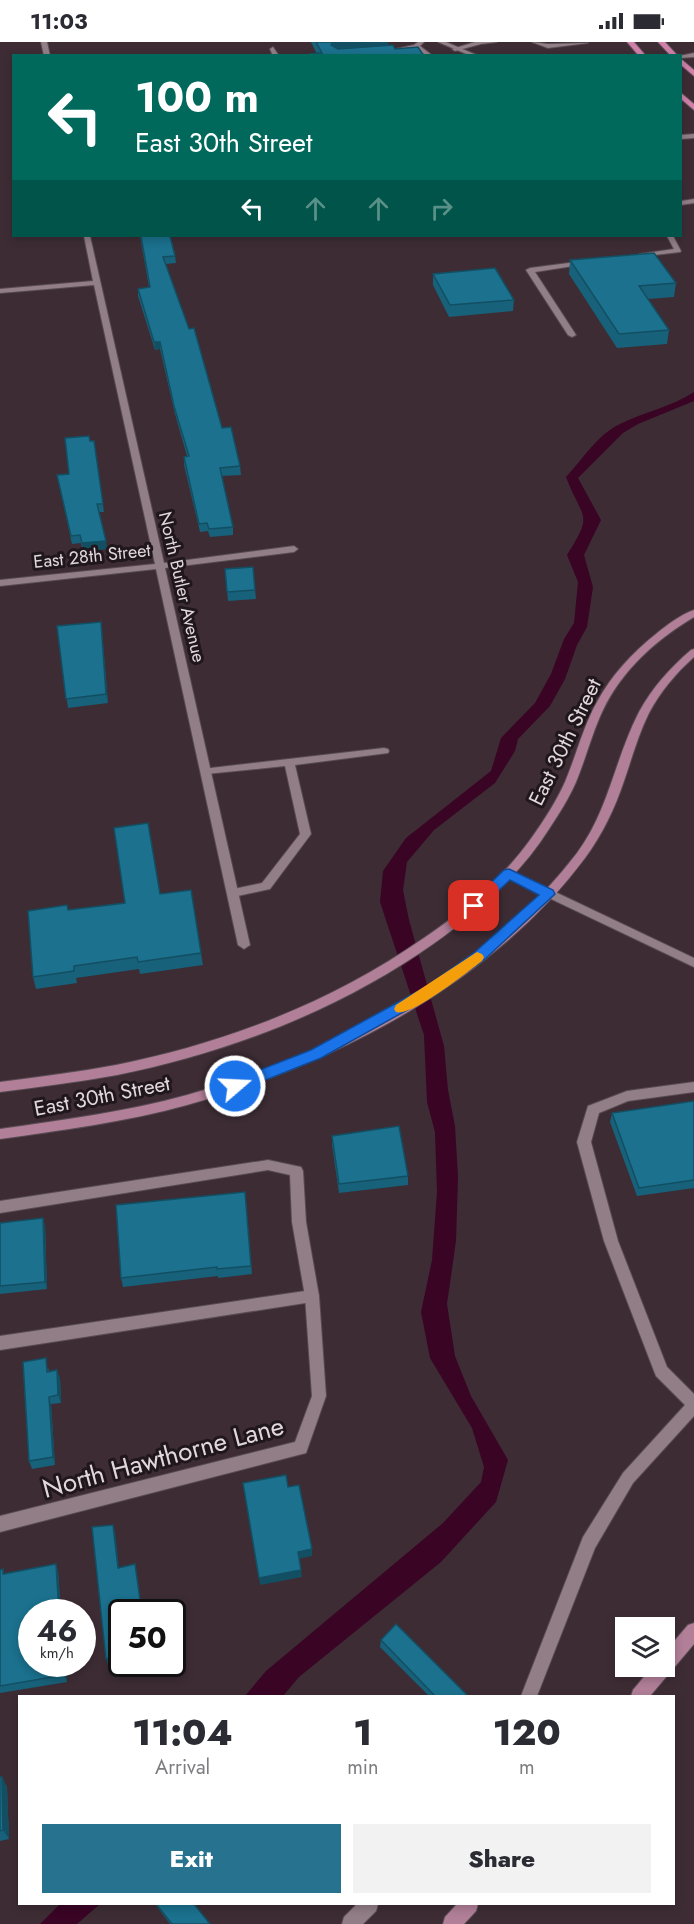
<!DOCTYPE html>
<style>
:root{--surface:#fff;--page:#f2f2f3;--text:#2b2b33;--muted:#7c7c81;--accent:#27728e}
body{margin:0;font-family:Jost,sans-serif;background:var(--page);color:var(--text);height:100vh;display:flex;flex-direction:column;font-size:22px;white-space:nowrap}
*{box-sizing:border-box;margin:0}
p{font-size:20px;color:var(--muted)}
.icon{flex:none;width:33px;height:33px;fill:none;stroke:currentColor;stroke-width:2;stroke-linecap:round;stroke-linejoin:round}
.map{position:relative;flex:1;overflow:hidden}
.drawer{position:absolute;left:18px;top:1653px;width:657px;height:210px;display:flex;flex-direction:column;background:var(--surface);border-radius:0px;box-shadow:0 3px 9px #0003}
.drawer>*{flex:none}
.top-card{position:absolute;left:12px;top:12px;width:670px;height:183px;border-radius:0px;box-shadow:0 3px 9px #0003;background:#00695c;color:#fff;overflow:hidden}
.tools{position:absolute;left:615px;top:1575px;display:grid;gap:12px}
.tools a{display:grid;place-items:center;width:60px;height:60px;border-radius:0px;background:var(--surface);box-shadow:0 3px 9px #0003;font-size:30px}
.speed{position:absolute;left:18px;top:1557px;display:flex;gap:12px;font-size:30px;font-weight:700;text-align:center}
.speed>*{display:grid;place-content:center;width:78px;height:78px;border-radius:50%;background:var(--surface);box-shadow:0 3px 9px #0003;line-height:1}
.speed small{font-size:15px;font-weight:400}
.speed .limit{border:3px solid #111;border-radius:9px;background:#fff;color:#111}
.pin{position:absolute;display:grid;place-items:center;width:51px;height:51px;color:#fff;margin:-26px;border-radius:12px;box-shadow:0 3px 9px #0006}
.me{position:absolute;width:66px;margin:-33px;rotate:71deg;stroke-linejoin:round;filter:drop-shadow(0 0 4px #0008)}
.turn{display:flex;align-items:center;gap:21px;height:126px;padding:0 24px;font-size:27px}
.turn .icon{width:78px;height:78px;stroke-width:2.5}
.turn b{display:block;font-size:42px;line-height:51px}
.lanes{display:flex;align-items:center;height:57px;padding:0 24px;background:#0003;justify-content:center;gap:30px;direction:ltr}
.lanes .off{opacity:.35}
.eta{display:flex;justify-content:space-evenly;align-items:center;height:102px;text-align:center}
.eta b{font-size:36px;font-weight:800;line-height:42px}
.primary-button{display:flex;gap:12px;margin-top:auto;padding:12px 24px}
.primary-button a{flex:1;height:69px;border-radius:0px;background:var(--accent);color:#fff;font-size:24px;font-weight:800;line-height:69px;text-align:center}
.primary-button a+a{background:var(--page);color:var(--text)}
.status{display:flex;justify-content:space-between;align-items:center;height:42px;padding:0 30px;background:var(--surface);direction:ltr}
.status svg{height:16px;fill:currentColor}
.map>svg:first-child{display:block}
.water{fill:#3a0425}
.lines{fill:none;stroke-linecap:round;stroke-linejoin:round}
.lane-casing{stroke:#584b52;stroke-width:2}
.street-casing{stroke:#584b52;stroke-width:2}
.secondary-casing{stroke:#584b52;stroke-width:2}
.primary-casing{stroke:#584b52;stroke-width:2}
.lane{fill:#927e87;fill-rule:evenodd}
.street{fill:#927e87;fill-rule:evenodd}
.secondary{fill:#b17f98;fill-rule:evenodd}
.primary{fill:#d080a9;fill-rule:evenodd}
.wall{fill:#17617a}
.shaded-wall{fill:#134f63}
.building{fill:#1b718e;stroke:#134f63;stroke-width:1.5}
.route{fill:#1a73e8;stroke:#114b97;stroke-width:1.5}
.slow{fill:#f59e0b}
.labels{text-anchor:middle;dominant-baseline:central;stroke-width:6;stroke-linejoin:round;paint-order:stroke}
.far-street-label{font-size:18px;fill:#e2d7dc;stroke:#1f171b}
.street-label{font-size:21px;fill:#e2d7dc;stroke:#1f171b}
.near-street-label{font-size:26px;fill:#e2d7dc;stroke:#1f171b}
</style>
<div class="status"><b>11:03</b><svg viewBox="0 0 49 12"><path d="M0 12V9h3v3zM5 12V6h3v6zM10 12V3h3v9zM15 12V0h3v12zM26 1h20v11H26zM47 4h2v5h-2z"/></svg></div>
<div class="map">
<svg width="694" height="1882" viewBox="0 0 694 1882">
<rect width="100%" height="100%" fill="#3d2c34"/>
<g class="water">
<path d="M694 350V359L638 382 623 391 578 436 601 478 584 513 593 545 587 585 577 603 565 637 550 664 518 697 515 709 495 741 434 788 407 820 403 848 409 878 444 1004 448 1048 455 1084 458 1135 456 1199 447 1262 455 1314 471 1354 508 1418 496 1460 441 1520 299 1635 283 1654H245L266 1629 443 1481 481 1440 484 1425 472 1386 430 1316 421 1270 432 1218 437 1150 435 1090 427 1060 424 993 380 860 383 829 406 796 491 729 501 696 535 661 551 632 564 597 574 581 578 540 567 513C594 470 583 479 566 435 582 418 598 392 620 382 644 370 671 365 694 350Z"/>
<path d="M60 1862H100L77 1882H40Z"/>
</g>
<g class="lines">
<g class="lane-casing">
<g id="lane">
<path d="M418 0H424L420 4 433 14H427L415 6 394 10 391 8 414 3Z"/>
<path d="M475 0H497L481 2 455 9 452 7Z"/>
<path d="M532 0 548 2 588 1 548 6Z"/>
<path d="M273 5 279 14H273L270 7Z"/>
<path d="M694 92V96L681 97V93Z"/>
<path d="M694 157V161L681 163V159Z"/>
<path d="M667 194H673L681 209 680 210 638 215V213L640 212 674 207Z"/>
<path d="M584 219 586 220V222L535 230 576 293 572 295 568 293 526 228 530 226Z"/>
<path d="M384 706 388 707 389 709 388 711 295 723 311 792 270 847 233 855 229 854 227 851 229 848 262 841 300 792 285 724 206 732 202 731 201 729 202 727Z"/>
<path d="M694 1040V1050L628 1059 599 1071 591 1100 618 1199 667 1325 694 1352V1374L633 1441 595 1506 537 1654H521L583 1495 623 1431 685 1363 656 1334 654 1329 604 1199 577 1100 588 1064 627 1049Z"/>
<path d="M312 1248 317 1250 319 1254 317 1258 312 1260 0 1308V1294Z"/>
<path d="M357 1862H378L376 1869 363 1882H342L344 1875Z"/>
</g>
</g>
<g class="street-casing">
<g id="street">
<path d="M41 0H47L50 14H44Z"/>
<path d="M438 0H446L479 14H471Z"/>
<path d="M694 11V15L681 16V14H679Z"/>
<path d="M84 194H90L164 521 294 504 298 507 294 510 165 526 250 903 244 907 238 903 156 527 0 544V538L155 522 94 243 0 251V247L93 239Z"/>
<path d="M509 828 694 916V925L505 835 503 832Z"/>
<path d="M268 1118 301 1125 303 1129 306 1180 319 1254 326 1354 306 1411 0 1490V1474L295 1400 312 1354 305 1254 292 1180 290 1133 268 1128 0 1171V1159Z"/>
</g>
</g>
<g class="secondary-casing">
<g id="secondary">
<path d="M694 568V575C657 597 622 628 603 668 592 691 586 716 576 740 569 756 559 772 549 787 520 833 478 870 433 902 339 968 230 1010 117 1033 78 1040 39 1045 0 1050V1040C39 1035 78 1030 116 1023 226 1001 332 960 424 896 464 869 502 837 530 798 543 780 556 760 565 740 576 714 583 685 597 660 611 634 632 611 656 592 667 583 680 573 694 568Z"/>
<path d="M694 607V615C676 631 660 650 649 671 638 693 632 716 624 739 615 766 602 793 585 816 492 941 334 1022 187 1063 126 1080 63 1088 0 1097V1087C62 1078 126 1070 187 1053 331 1013 485 931 577 811 609 768 615 716 639 670 652 646 670 626 691 608Z"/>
<path d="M694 1581V1602L650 1654H631L633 1648 653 1624H664V1611L688 1583Z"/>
<path d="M457 1862H478L476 1869 464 1882H443L445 1875Z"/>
</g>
</g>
<g class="primary-casing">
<g id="primary">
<path d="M627 0H634L646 14H639Z"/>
<path d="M658 0H665L678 14H671Z"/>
<path d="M681 17 694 28V34L681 23Z"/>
<path d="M681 51 694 62V68L681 57Z"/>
</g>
</g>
<use href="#lane" class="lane"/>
<use href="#street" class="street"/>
<use href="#secondary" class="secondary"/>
<use href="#primary" class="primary"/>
</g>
<g class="wall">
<path d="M311 0H388V3L395 7 424 14H310V12H317Z"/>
<path d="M140 194H170L175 214 176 221 166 222 222 386 240 424 241 433 221 434 233 485V493L210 495 208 489 200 490 184 423V415L187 414 175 372 160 307 155 308 138 254V247L149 245Z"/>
<path d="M570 218 676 241 674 255 648 257 669 288 667 302 617 306 569 232Z"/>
<path d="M433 232 514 258 513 269 449 275 433 243Z"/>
<path d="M90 399H94L104 470H99L107 507 83 509 81 501 72 502 57 433 69 432Z"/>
<path d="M225 527 255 548 256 557 228 559Z"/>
<path d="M57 584 102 589 108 661 68 666Z"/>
<path d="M160 852 201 911 203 923 140 932 139 927 76 936 77 941 36 947 33 935 68 868 125 861Z"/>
<path d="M694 1059V1146L637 1154 610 1080 612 1071Z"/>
<path d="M332 1094 408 1134V1143L339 1151 332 1103Z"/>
<path d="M245 1150 252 1232 218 1236V1234L123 1245 121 1236Z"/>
<path d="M0 1181 45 1183 47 1247 0 1252Z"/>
<path d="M48 1324 49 1330 60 1336 61 1361 51 1362 55 1423 32 1427 29 1419Z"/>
<path d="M56 1522 58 1529 61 1570H32L65 1622 67 1640 0 1651V1528L5 1532Z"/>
<path d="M381 1598 468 1654H429L380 1605Z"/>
<path d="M0 1735 7 1745 9 1797 0 1799Z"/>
<path d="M155 1862H194L210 1882H170Z"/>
</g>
<g class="shaded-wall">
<path d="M333 0H388V4L331 13V3Z"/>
<path d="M154 300H160V307L155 308Z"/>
<path d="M106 499 107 507 83 509 82 501Z"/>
<path d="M101 580 102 589 108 661 106 652Z"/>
<path d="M43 1176 45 1183 47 1247 45 1240Z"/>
<path d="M57 1328 60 1336 61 1361 58 1353Z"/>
<path d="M49 1355 51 1362 55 1423 53 1415Z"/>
<path d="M113 1483 115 1490 120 1533 118 1526Z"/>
<path d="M312 1507V1514L298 1517V1510Z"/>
<path d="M56 1522 58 1529 61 1570H59Z"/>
<path d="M135 1522 141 1564 124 1568 125 1570H123L122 1562Z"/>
<path d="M301 1528 302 1535 260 1543 259 1536Z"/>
<path d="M122 1613V1620L108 1623 106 1617Z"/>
<path d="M63 1622H65L67 1640 64 1633Z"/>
<path d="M2 1735 7 1745 9 1797 3 1788Z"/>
</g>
<g class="building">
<path d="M316 0H337H333L331 3 338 7 393 3 395 7 418 5 424 14H311L310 12 322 11Z"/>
<path d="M141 194H170L175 214 163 215 189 287 194 286 222 386 231 385 240 424 220 426 233 485 209 487 207 481 199 482 184 415 189 414 174 364 160 300H154L138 247 150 245Z"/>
<path d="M654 211 676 241 639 244 669 288 619 292 570 218Z"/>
<path d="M495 226 514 258 450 263 433 232Z"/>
<path d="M89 394 90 399H94L103 462H97L106 499 82 501 80 493 71 494 57 433 69 432 65 396Z"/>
<path d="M253 525 255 548 227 550 225 527Z"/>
<path d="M101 580 106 652 66 657 57 584Z"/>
<path d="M148 781 160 852 191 848 201 911 138 920 137 915 74 924V929L33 935 28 869 67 863 68 868 125 861 114 786Z"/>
<path d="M694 1059V1138L639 1146 612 1071Z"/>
<path d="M399 1084 408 1134 339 1142 332 1094Z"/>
<path d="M245 1150 251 1224 217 1227V1225L121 1236 116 1163Z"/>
<path d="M43 1176 45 1240 0 1244V1181Z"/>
<path d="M46 1316 47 1330 57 1328 58 1353 49 1355 53 1415 29 1419 23 1320Z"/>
<path d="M286 1433 288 1445 299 1443 312 1507 298 1510 301 1528 259 1536 243 1441Z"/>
<path d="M113 1483 118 1526 135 1522 140 1558 122 1562 123 1570H122V1613L106 1617 92 1485Z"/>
<path d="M56 1522 59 1570H32V1622H63L64 1633 0 1644V1528L3 1527V1532Z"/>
<path d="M396 1582 468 1654H435L381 1598Z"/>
<path d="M0 1735H2L3 1788 0 1789Z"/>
<path d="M156 1862H194L210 1882H172Z"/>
</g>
<path class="route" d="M509 827 553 848 555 852 485 917 434 953 321 1016 240 1048H229L227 1044 229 1040 311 1008 424 946 475 910 539 853 510 838 479 867H470L468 864 470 861 504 828Z"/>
<path class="slow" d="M477 910 482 912 484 915 482 919C467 930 412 975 396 970L394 967 396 963Z"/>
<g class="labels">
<g class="far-street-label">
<text transform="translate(92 514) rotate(-6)">East 28th Street</text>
<text transform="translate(182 545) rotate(77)">North Butler Avenue</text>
</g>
<g class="street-label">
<text transform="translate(565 700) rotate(-64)">East 30th Street</text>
<text transform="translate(102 1054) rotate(-11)">East 30th Street</text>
</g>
<g class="near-street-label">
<text transform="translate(163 1415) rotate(-15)">North Hawthorne Lane</text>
</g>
</g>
</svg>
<div class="tools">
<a><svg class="icon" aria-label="layers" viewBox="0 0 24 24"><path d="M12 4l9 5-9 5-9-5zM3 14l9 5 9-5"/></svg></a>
</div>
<div class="speed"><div>46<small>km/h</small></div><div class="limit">50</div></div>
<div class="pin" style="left:474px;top:864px;background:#d93025"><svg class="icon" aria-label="arrive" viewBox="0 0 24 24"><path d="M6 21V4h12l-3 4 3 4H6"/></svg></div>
<svg class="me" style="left:235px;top:1044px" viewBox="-20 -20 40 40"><circle r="17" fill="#1a73e8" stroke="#fff" stroke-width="3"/><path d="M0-11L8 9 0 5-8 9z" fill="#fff"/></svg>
<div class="top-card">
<div class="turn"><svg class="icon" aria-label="left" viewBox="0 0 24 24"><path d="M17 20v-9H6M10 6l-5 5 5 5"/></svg><div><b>100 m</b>East 30th Street</div></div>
<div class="lanes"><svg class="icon" aria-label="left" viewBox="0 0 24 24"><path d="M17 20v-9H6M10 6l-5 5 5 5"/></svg><svg class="icon off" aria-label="ahead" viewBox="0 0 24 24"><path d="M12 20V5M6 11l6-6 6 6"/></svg><svg class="icon off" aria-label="ahead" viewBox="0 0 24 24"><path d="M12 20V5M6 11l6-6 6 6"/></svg><svg class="icon off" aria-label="right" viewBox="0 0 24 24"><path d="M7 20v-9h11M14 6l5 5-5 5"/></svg></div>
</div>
<section class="drawer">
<div class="eta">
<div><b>11:04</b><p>Arrival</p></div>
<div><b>1</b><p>min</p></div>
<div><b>120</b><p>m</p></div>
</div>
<div class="primary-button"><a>Exit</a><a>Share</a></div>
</section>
</div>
